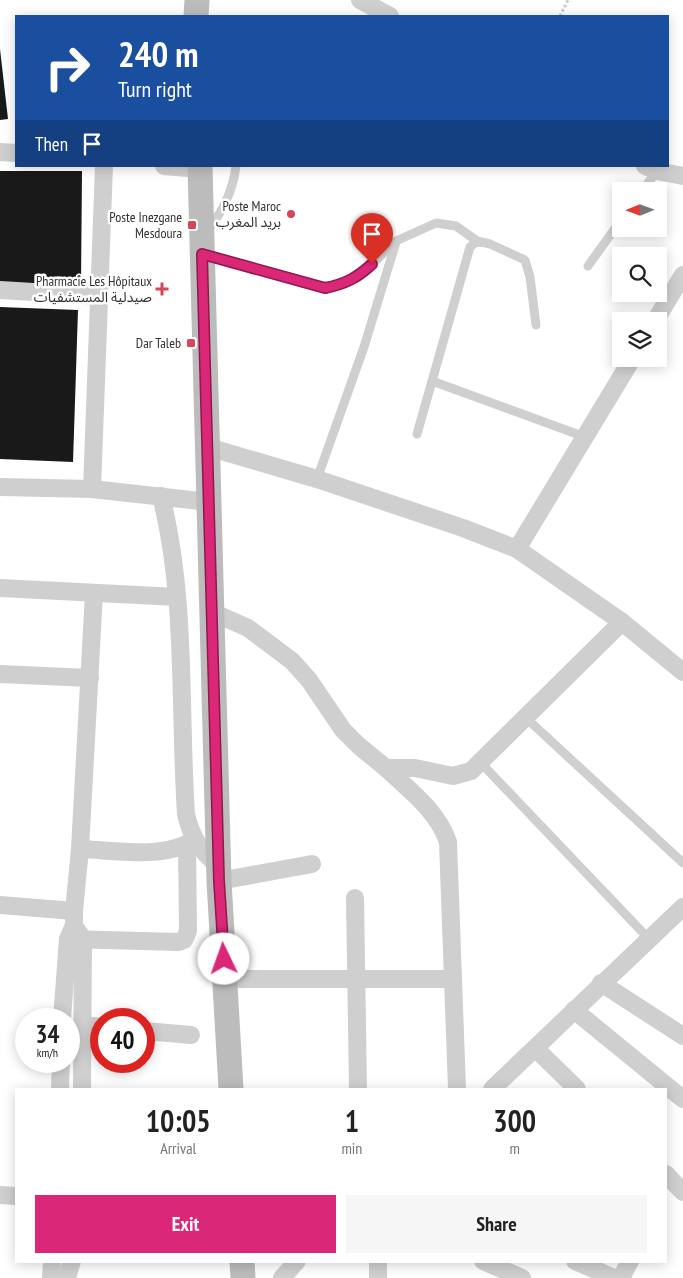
<!DOCTYPE html>
<meta charset="utf-8">
<style>
:root{--surface:#fff;--page:#f6f6f6;--text:#222;--muted:#767676;--accent:#db2777}
body{margin:0;font-family:"PT Sans Narrow","Noto Sans Arabic",sans-serif;background:var(--page);color:var(--text);height:100vh;display:flex;flex-direction:column;font-size:19px;white-space:nowrap}
*{box-sizing:border-box;margin:0}
p{font-size:16px;color:var(--muted)}
.icon{flex:none;width:28px;height:28px;fill:none;stroke:currentColor;stroke-width:2;stroke-linecap:round;stroke-linejoin:round}
.map{position:relative;flex:1;overflow:hidden}
.details{position:absolute;left:15px;top:1088px;width:652px;height:175px;display:flex;flex-direction:column;background:var(--surface);border-radius:0px;box-shadow:0 2px 12px #0003}
.details>*{flex:none}
.hud{position:absolute;left:15px;top:15px;width:654px;height:152px;border-radius:0px;box-shadow:0 2px 12px #0003;background:#1a4fa0;color:#fff;overflow:hidden}
.needle{width:32px;rotate:269deg}
.buttons{position:absolute;left:612px;top:182px;display:grid;gap:10px}
.buttons a{display:grid;place-items:center;width:55px;height:55px;border-radius:0px;background:var(--surface);box-shadow:0 2px 12px #0003;font-size:25px}
.speed{position:absolute;left:15px;top:1008px;display:flex;gap:10px;font-size:25px;font-weight:700;text-align:center}
.speed>*{display:grid;place-content:center;width:65px;height:65px;border-radius:50%;background:var(--surface);box-shadow:0 2px 12px #0003;line-height:1}
.speed small{font-size:12px;font-weight:400}
.speed .limit{border:8px solid #d22;background:#fff;color:#111}
.pin{position:absolute;display:grid;place-items:center;width:42px;height:42px;color:#fff;margin:-51px -21px;border-radius:50% 50% 50% 0;rotate:-45deg;box-shadow:0 0 5px #0007}
.pin .icon{rotate:45deg}
.me{position:absolute;width:55px;margin:-28px;rotate:357deg;stroke-linejoin:round;filter:drop-shadow(0 0 4px #0008)}
.turn{display:flex;align-items:center;gap:18px;height:105px;padding:0 20px;font-size:22px}
.turn .icon{width:65px;height:65px;stroke-width:2.5}
.turn b{display:block;font-size:35px;line-height:42px}
.then{display:flex;align-items:center;height:48px;padding:0 20px;background:#0003;gap:10px;font-size:19px}
.eta{display:flex;justify-content:space-evenly;align-items:center;height:85px;text-align:center}
.eta b{font-size:30px;font-weight:800;line-height:35px}
.primary-button{display:flex;gap:10px;margin-top:auto;padding:10px 20px}
.primary-button a{flex:1;height:58px;border-radius:0px;background:var(--accent);color:#fff;font-size:20px;font-weight:800;line-height:58px;text-align:center}
.primary-button a+a{background:var(--page);color:var(--text)}
.map>svg:first-child{display:block}
.building{fill:#191919}
.lines{fill:none;stroke-linecap:round;stroke-linejoin:round}
.path{stroke:#c9c9c9;stroke-width:3;stroke-dasharray:2.5 2.5;stroke-linecap:butt}
.lane{stroke:#cfcfcf;stroke-width:9}
.street{stroke:#cfcfcf;stroke-width:18}
.secondary{stroke:#bcbcbc;stroke-width:25}
.route-casing{stroke:#8e194d;stroke-width:12}
.route{stroke:#db2777;stroke-width:9}
.poi-dot{fill:#d74658;stroke:#fff;stroke-width:2}
.labels{text-anchor:middle;dominant-baseline:central;stroke-width:5;stroke-linejoin:round;paint-order:stroke}
.poi-label{font-size:14px;fill:#323232;stroke:#fff;text-anchor:end}
</style>
<div class="map">
<svg width="683" height="1278" viewBox="0 0 683 1278">
<rect width="100%" height="100%" fill="#fff"/>
<g class="building">
<path d="M0 49 8 119 0 120Z"/>
<path d="M0 171H82L81 284 0 283Z"/>
<path d="M0 307 78 310 73 462 0 459Z"/>
</g>
<g class="lines">
<path class="path" d="M560 16 568 0"/>
<g class="lane">
<path d="M642 191 657 171"/>
<path d="M207 231C222 213 233 190 236 166"/>
<path d="M205 255 325 288 344 284 360 276 396 241 436 223 456 226 477 241"/>
<path d="M588 266 621 220"/>
<path d="M432 381 585 437"/>
<path d="M417 434 470 247 477 241 490 244 525 260 530 277 536 325"/>
<path d="M317 479 364 347 396 242"/>
<path d="M525 717 683 863"/>
<path d="M480 762 649 939"/>
</g>
<g class="street">
<path d="M360 0 390 16"/>
<path d="M0 152 16 153"/>
<path d="M164 166 200 169"/>
<path d="M645 166 657 171 683 176"/>
<path d="M0 290 99 296"/>
<path d="M655 321 683 275"/>
<path d="M208 447 317 479 463 528 517 549 622 622 683 672"/>
<path d="M0 487 92 489 209 502"/>
<path d="M92 489 104 166"/>
<path d="M161 496C187 599 179 708 186 814 191 837 201 852 219 866"/>
<path d="M517 549 632 359"/>
<path d="M0 588 177 597"/>
<path d="M212 612 248 628 292 661 309 680 343 730 359 746 386 768H415L453 776 471 771 622 622"/>
<path d="M0 674 90 678"/>
<path d="M386 768C409 790 437 810 448 842L457 1089"/>
<path d="M80 849C114 850 168 860 194 839"/>
<path d="M219 881 312 864"/>
<path d="M355 898 358 1089"/>
<path d="M0 905 74 911V925L68 939 62 1019"/>
<path d="M74 911 80 849 94 593"/>
<path d="M77 930 83 939 82 1089"/>
<path d="M68 939 179 942 184 940 188 931 187 845"/>
<path d="M225 979H452"/>
<path d="M601 983 683 1036"/>
<path d="M574 1010 683 1099"/>
<path d="M84 1025 101 1027"/>
<path d="M144 1031 191 1035"/>
<path d="M535 1048 577 1089"/>
<path d="M60 1089 61 1061"/>
<path d="M492 1089 683 907"/>
<path d="M666 1174 683 1192"/>
<path d="M0 1195 16 1196"/>
<path d="M378 1261V1278"/>
<path d="M483 1261 522 1278"/>
<path d="M575 1261 614 1278"/>
<path d="M51 1278 52 1261"/>
<path d="M67 1278 72 1261"/>
<path d="M282 1278 297 1261"/>
<path d="M621 1278 630 1261"/>
</g>
<g class="secondary">
<path d="M196 16 197 0"/>
<path d="M200 166 219 881 231 1089"/>
<path d="M242 1261 243 1278"/>
</g>
</g>
<g class="lines">
<g class="route-casing">
<path id="route" d="M224 959 219 881 202 254 325 288C345 284 357 278 372 264"/>
</g>
<use href="#route" class="route"/>
</g>
<g class="poi-dot">
<circle cx="291" cy="214" r="5"/>
<rect x="187" y="220" width="10" height="10" rx="2.5"/>
<path d="M159.5 281.5h5v5h5v5h-5v5h-5v-5h-5v-5h5z"/>
<rect x="186" y="338" width="10" height="10" rx="2.5"/>
</g>
<g class="labels">
<g class="poi-label">
<text x="281" y="206">Poste Maroc<tspan x="281" dy="16">بريد المغرب</tspan></text>
<text x="182" y="217">Poste Inezgane<tspan x="182" dy="16">Mesdoura</tspan></text>
<text x="152" y="281">Pharmacie Les Hôpitaux<tspan x="152" dy="16">صيدلية المستشفيات</tspan></text>
<text x="181" y="343">Dar Taleb</text>
</g>
</g>
</svg>
<div class="buttons">
<a><svg class="needle" viewBox="-14 -14 28 28"><path d="M0-13l5 13h-10z" fill="#e53935"/><path d="M0 13l5-13h-10z" fill="#767676"/></svg></a>
<a><svg class="icon" aria-label="search" viewBox="0 0 24 24"><circle cx="10" cy="10" r="6"/><path d="M15 15l6 6"/></svg></a>
<a><svg class="icon" aria-label="layers" viewBox="0 0 24 24"><path d="M12 4l9 5-9 5-9-5zM3 14l9 5 9-5"/></svg></a>
</div>
<div class="speed"><div>34<small>km/h</small></div><div class="limit">40</div></div>
<div class="pin" style="left:372px;top:264px;background:#d93025"><svg class="icon" aria-label="arrive" viewBox="0 0 24 24"><path d="M6 21V4h12l-3 4 3 4H6"/></svg></div>
<svg class="me" style="left:224px;top:959px" viewBox="-20 -20 40 40"><circle r="19" fill="#fff"/><path d="M0-13L10 11 0 6-10 11z" fill="#db2777"/></svg>
<div class="hud">
<div class="turn"><svg class="icon" aria-label="right" viewBox="0 0 24 24"><path d="M7 20v-9h11M14 6l5 5-5 5"/></svg><div><b>240 m</b>Turn right</div></div>
<div class="then">Then<svg class="icon" aria-label="arrive" viewBox="0 0 24 24"><path d="M6 21V4h12l-3 4 3 4H6"/></svg></div>
</div>
<section class="details">
<div class="eta">
<div><b>10:05</b><p>Arrival</p></div>
<div><b>1</b><p>min</p></div>
<div><b>300</b><p>m</p></div>
</div>
<div class="primary-button"><a>Exit</a><a>Share</a></div>
</section>
</div>
